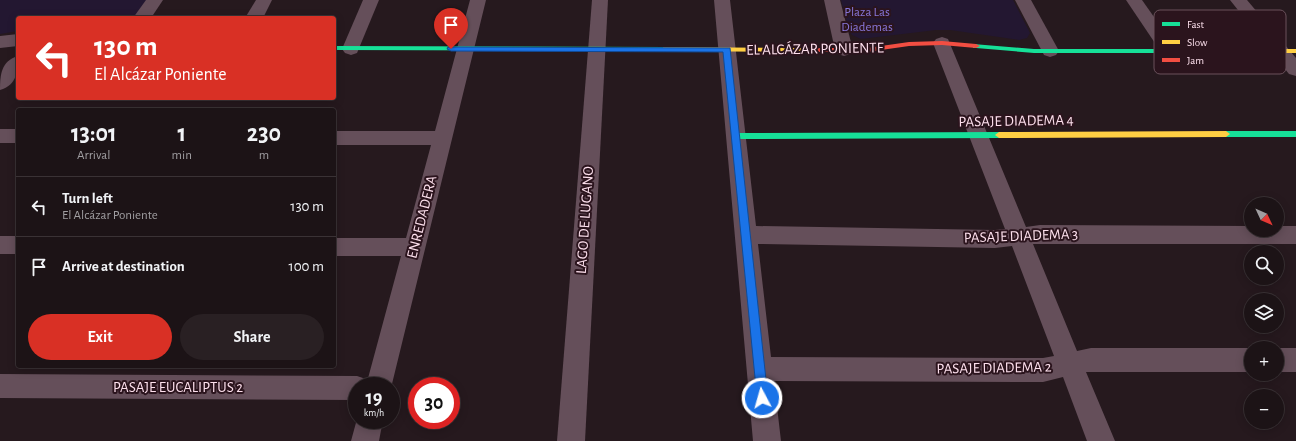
<!DOCTYPE html>
<meta charset="utf-8">
<style>
:root{--surface:#1c1316;--page:#292023;--text:#f1f3f6;--muted:#a09ea1;--line:#3a3235;--accent:#d93025}
body{margin:0;font-family:"Alegreya Sans",sans-serif;background:var(--page);color:var(--text);height:100vh;display:flex;flex-direction:column;font-size:15px;white-space:nowrap}
*{box-sizing:border-box;margin:0}
p{font-size:13px;color:var(--muted)}
.icon{flex:none;width:22px;height:22px;fill:none;stroke:currentColor;stroke-width:2;stroke-linecap:round;stroke-linejoin:round}
.map{position:relative;flex:1;overflow:hidden}
.drawer{position:absolute;left:16px;top:108px;width:320px;height:260px;display:flex;flex-direction:column;background:var(--surface);border-radius:4px;box-shadow:0 2px 10px #0003,0 0 0 1px var(--line)}
.drawer>*{flex:none}
.banner{position:absolute;left:16px;top:16px;width:320px;height:84px;border-radius:4px;box-shadow:0 2px 10px #0003,0 0 0 1px var(--line);background:#d93025;color:#fff;overflow:hidden}
.needle{width:26px;rotate:134deg}
.fabs{position:absolute;left:1244px;top:197px;display:grid;gap:8px}
.fabs a{display:grid;place-items:center;width:40px;height:40px;border-radius:50%;background:var(--surface);box-shadow:0 2px 10px #0003,0 0 0 1px var(--line);font-size:20px}
.speed{position:absolute;left:348px;top:377px;display:flex;gap:8px;font-size:20px;font-weight:700;text-align:center}
.speed>*{display:grid;place-content:center;width:52px;height:52px;border-radius:50%;background:var(--surface);box-shadow:0 2px 10px #0003,0 0 0 1px var(--line);line-height:1}
.speed small{font-size:10px;font-weight:400}
.speed .limit{border:6px solid #d22;background:#fff;color:#111}
.pin{position:absolute;display:grid;place-items:center;width:34px;height:34px;color:#fff;margin:-41px -17px;border-radius:50% 50% 50% 0;rotate:-45deg;box-shadow:0 0 4px #0007}
.pin .icon{rotate:45deg}
.me{position:absolute;width:44px;margin:-22px;rotate:354deg;stroke-linejoin:round;filter:drop-shadow(0 0 3px #0008)}
.turn{display:flex;align-items:center;gap:14px;height:84px;padding:0 12px;font-size:18px}
.turn .icon{width:52px;height:52px;stroke-width:2.5}
.turn b{display:block;font-size:28px;line-height:34px}
.eta{display:flex;justify-content:space-evenly;align-items:center;height:68px;text-align:center}
.eta b{font-size:24px;font-weight:700;line-height:28px}
.button{display:flex;gap:8px;margin-top:auto;padding:8px 12px}
.button a{flex:1;height:46px;border-radius:24px;background:var(--accent);color:#fff;font-size:16px;font-weight:700;line-height:46px;text-align:center}
.button a+a{background:var(--page);color:var(--text)}
ul{padding:0;list-style:none}
li{display:flex;align-items:center;gap:12px;height:60px;padding:0 12px;border-top:1px solid var(--line)}
li div{flex:1}
li b{display:block;font-size:15px}
li em{font-style:normal}
.map>svg:first-child{display:block}
.green{fill:#231731}
.lines{fill:none;stroke-linecap:round;stroke-linejoin:round}
.street{fill:#654f5a;fill-rule:evenodd}
.fast{fill:#16e098;fill-rule:evenodd}
.slow{fill:#ffcf43;fill-rule:evenodd}
.jam{fill:#f24e42;fill-rule:evenodd}
.route{fill:#1a73e8;stroke:#114b97}
.labels{text-anchor:middle;dominant-baseline:central;stroke-width:4;stroke-linejoin:round;paint-order:stroke}
.far-park-label{font-size:13px;fill:#8877db;stroke:#2b141d}
.street-label{font-size:15px;fill:#fde0ed;stroke:#2b141d}
.key{fill:#2b141d;stroke:#6a515b;stroke-width:1}
.key-label{font-size:11px;fill:#fde0ed}
</style>
<div class="map">
<svg width="1296" height="441" viewBox="0 0 1296 441">
<rect width="100%" height="100%" fill="#26191e"/>
<g class="green">
<path d="M0 0H148L134 18H18V31L0 34Z"/>
<path d="M841 0H1013L1030 33 1027 38 1019 40 950 30H936L861 39 852 35 849 31Z"/>
</g>
<g class="lines">
<g class="street">
<path d="M146 0H163L151 18H133Z"/>
<path d="M256 0H272L263 18H245Z"/>
<path d="M363 0H379L357 53 351 55 345 53 342 49Z"/>
<path d="M470 0H486L391 388V386H357V400L0 398V374L357 376 366 379 367 382 401 256H334V238H406L431 145H334V131H435Z"/>
<path d="M592 0H608L585 441H557Z"/>
<path d="M714 0H730L756 226 995 230 1005 229 933 43 936 39 942 37 948 39 1026 227 1040 225 1251 226V230H1277V226H1296V244H1033L1077 351 1091 348H1251V372H1086L1115 441H1087L1063 377 1043 382 774 381 781 441H753ZM758 244 995 248 1012 246 1054 356 1043 358 771 357Z"/>
<path d="M824 0H840L853 50 850 54 844 56 838 54 835 50Z"/>
<path d="M1015 0H1031L1059 51 1056 55 1050 57 1044 55Z"/>
<path d="M1126 0H1142L1178 51 1175 55 1169 57 1163 55Z"/>
<path d="M1230 0H1247L1296 58V76L1289 74Z"/>
<path d="M18 34V46L0 48V36Z"/>
<path d="M18 56C18 71 17 85 0 90 0 75 1 61 18 56Z"/>
<rect x="0" y="129" width="18" height="14"/>
<rect x="0" y="236" width="18" height="18"/>
<rect x="1277" y="348" width="19" height="24"/>
<path d="M357 419 383 420 379 441H351Z"/>
</g>
<g class="fast">
<path d="M973 44 1034 49H1225L1229 51 1225 53H1034L976 48H973Z"/>
<path d="M334 46 666 47 670 49 666 51 334 50Z"/>
<path d="M1226 131H1296V137H1226L1222 134Z"/>
<path d="M999 132 1003 135 999 138 736 139 732 136 736 133Z"/>
</g>
<g class="slow">
<path d="M663 47 808 48 812 50 808 52 666 51H663Z"/>
<rect x="1222" y="49" width="74" height="4"/>
<path d="M1226 131 1230 134 1226 137 999 138 995 135 999 132Z"/>
</g>
<path class="jam" d="M942 41 976 44 980 46 976 48 942 45 909 46 867 52H808L804 50 808 48H867L909 42Z"/>
</g>
<path class="route" d="M448 47 730 48 768 398 766 402 762 403 759 402 757 398 723 52 451 51 447 49Z"/>
<g class="labels">
<g class="far-park-label">
<text x="867" y="12">Plaza Las<tspan x="867" dy="15">Diademas</tspan></text>
</g>
<g class="street-label">
<text transform="translate(815 49) rotate(-1)">EL ALCÁZAR PONIENTE</text>
<text transform="translate(1016 121) rotate(-1)">PASAJE DIADEMA 4</text>
<text transform="translate(422 217) rotate(-76)">ENREDADERA</text>
<text transform="translate(585 220) rotate(-86)">LAGO DE LUGANO</text>
<text transform="translate(1021 236) rotate(-2)">PASAJE DIADEMA 3</text>
<text transform="translate(994 368) rotate(-1)">PASAJE DIADEMA 2</text>
<text x="178" y="387">PASAJE EUCALIPTUS 2</text>
</g>
</g>
<rect x="1154" y="10" width="132" height="64" rx="6" class="key"/>
<rect x="1162" y="22" width="18" height="4" fill="#16e098"/>
<rect x="1162" y="40" width="18" height="4" fill="#ffcf43"/>
<rect x="1162" y="58" width="18" height="4" fill="#f24e42"/>
<g class="key-label">
<text x="1187" y="28">Fast</text>
<text x="1187" y="46">Slow</text>
<text x="1187" y="64">Jam</text>
</g>
</svg>
<div class="fabs">
<a><svg class="needle" viewBox="-14 -14 28 28"><path d="M0-13l5 13h-10z" fill="#e53935"/><path d="M0 13l5-13h-10z" fill="#a09ea1"/></svg></a>
<a><svg class="icon" aria-label="search" viewBox="0 0 24 24"><circle cx="10" cy="10" r="6"/><path d="M15 15l6 6"/></svg></a>
<a><svg class="icon" aria-label="layers" viewBox="0 0 24 24"><path d="M12 4l9 5-9 5-9-5zM3 14l9 5 9-5"/></svg></a>
<a>+</a>
<a>−</a>
</div>
<div class="speed"><div>19<small>km/h</small></div><div class="limit">30</div></div>
<div class="pin" style="left:451px;top:49px;background:#d93025"><svg class="icon" aria-label="arrive" viewBox="0 0 24 24"><path d="M6 21V4h12l-3 4 3 4H6"/></svg></div>
<svg class="me" style="left:762px;top:398px" viewBox="-20 -20 40 40"><circle r="17" fill="#1a73e8" stroke="#fff" stroke-width="3"/><path d="M0-11L8 9 0 5-8 9z" fill="#fff"/></svg>
<div class="banner">
<div class="turn"><svg class="icon" aria-label="left" viewBox="0 0 24 24"><path d="M17 20v-9H6M10 6l-5 5 5 5"/></svg><div><b>130 m</b>El Alcázar Poniente</div></div>
</div>
<section class="drawer">
<div class="eta">
<div><b>13:01</b><p>Arrival</p></div>
<div><b>1</b><p>min</p></div>
<div><b>230</b><p>m</p></div>
</div>
<ul>
<li><svg class="icon" aria-label="left" viewBox="0 0 24 24"><path d="M17 20v-9H6M10 6l-5 5 5 5"/></svg><div><b>Turn left</b><p>El Alcázar Poniente</p></div><em>130 m</em></li>
<li><svg class="icon" aria-label="arrive" viewBox="0 0 24 24"><path d="M6 21V4h12l-3 4 3 4H6"/></svg><div><b>Arrive at destination</b></div><em>100 m</em></li>
</ul>
<div class="button"><a>Exit</a><a>Share</a></div>
</section>
</div>
